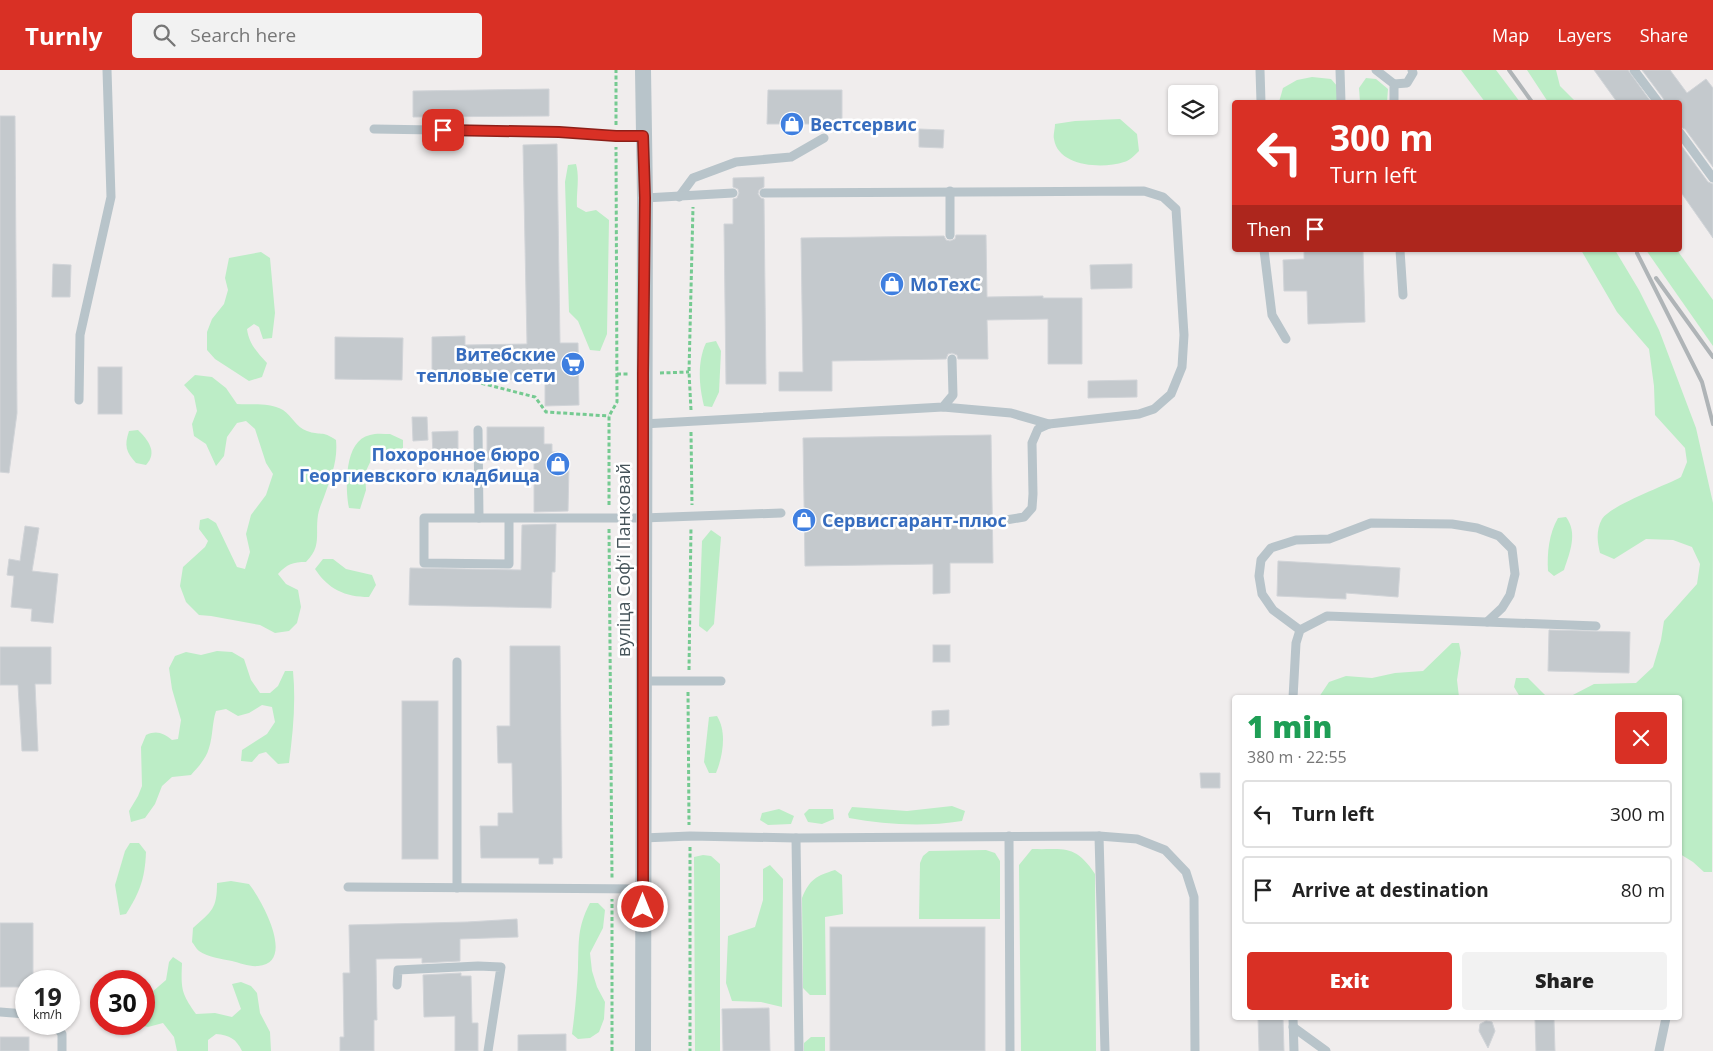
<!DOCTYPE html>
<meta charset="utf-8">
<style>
:root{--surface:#fff;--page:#f2f2f2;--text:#222;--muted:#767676;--line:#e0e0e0;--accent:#d93025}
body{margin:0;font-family:"Open Sans",sans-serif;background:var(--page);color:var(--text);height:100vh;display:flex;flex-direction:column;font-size:19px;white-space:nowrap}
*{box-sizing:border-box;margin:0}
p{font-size:16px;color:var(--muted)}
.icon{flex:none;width:28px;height:28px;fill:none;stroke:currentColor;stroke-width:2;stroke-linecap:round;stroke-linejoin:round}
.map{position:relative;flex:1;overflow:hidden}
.drawer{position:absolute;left:1232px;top:625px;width:450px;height:325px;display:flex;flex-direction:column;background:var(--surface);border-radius:5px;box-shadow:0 1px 4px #0004}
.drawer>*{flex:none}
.guide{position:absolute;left:1232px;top:30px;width:450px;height:152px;border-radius:5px;box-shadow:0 1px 4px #0004;background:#d93025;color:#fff;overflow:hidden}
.fabs{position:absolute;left:1168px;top:15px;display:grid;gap:10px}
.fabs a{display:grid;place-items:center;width:50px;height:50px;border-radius:5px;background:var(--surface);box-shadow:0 1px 4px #0004;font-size:25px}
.speed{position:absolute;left:15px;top:900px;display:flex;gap:10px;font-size:25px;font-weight:700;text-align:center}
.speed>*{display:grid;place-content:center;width:65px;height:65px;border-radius:50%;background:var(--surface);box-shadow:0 1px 4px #0004;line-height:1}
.speed small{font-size:12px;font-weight:400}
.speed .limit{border:8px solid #d22;background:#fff;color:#111}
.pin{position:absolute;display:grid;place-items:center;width:42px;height:42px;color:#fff;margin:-21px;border-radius:10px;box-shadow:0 2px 8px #0006}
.me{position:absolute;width:55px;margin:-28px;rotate:0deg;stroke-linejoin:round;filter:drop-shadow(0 0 4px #0008)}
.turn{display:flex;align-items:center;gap:18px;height:105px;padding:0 15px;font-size:22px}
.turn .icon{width:65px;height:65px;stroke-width:2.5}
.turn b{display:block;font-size:35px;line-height:42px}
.then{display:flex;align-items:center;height:48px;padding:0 15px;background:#0003;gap:10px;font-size:19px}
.round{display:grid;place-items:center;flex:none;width:52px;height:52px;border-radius:5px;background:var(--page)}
.summary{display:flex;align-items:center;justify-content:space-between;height:85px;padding:0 15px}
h1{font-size:30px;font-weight:800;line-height:38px;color:#1e9e55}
.primary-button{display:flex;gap:10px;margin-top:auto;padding:10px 15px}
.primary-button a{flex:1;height:58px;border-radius:5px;background:var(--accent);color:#fff;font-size:20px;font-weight:800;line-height:58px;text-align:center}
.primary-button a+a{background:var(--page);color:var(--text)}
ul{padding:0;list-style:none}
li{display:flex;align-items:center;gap:15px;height:68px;margin:0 10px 8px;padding:0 5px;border:2px solid var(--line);border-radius:5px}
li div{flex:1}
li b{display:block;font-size:19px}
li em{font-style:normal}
header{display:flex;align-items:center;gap:30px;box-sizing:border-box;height:70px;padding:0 25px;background:var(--accent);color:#fff}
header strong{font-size:24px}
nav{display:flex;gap:28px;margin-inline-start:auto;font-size:18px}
.search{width:350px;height:45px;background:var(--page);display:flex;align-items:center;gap:12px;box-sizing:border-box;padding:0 18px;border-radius:5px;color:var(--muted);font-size:19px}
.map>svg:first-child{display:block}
.green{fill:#bcedc6}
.building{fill:#c4c9cd;stroke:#d1d4d8}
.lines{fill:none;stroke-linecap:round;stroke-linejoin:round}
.path{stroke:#75ca91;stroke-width:3;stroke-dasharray:4 2.5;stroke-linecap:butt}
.lane{stroke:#b8c4ca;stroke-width:9}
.street{stroke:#b8c4ca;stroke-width:16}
.rail{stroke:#afb4b7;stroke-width:4}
.route-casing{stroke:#8d1f18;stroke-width:12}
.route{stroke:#d93025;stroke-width:9}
.labels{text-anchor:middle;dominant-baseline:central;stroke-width:5;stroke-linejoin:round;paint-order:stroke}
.shop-label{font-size:18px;font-weight:bold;fill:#366cbe;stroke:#fff;text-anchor:start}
.street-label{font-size:18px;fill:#46545a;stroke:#fff}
</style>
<header>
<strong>Turnly</strong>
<div class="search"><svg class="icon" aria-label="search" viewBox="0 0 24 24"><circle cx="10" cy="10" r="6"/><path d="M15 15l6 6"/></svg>Search here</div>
<nav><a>Map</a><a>Layers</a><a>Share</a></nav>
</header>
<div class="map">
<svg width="1713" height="981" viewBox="0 0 1713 981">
<rect width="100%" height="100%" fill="#f0eded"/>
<g class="green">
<path d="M1461 0H1496L1520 32H1485Z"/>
<path d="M1527 0H1556L1560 16 1576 32H1548Z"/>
<path d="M1312 7 1331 9 1338 17 1339 32H1279L1283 18 1297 10Z"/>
<path d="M1366 8 1376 9 1388 19 1387 32H1360L1359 18Z"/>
<path d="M1120 49 1137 64 1139 81C1135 85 1129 91 1124 92 1103 99 1058 97 1054 69 1053 65 1055 59 1055 54L1075 51Z"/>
<path d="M576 94C580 108 576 123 577 137L586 142 596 140 609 150 607 264 600 281 590 280 578 251 569 242 565 112 568 95Z"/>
<path d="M1581 180H1615L1639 220 1659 260 1696 358 1713 433 1712 802H1704L1693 792 1680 784V628L1569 627 1594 614 1636 613 1653 597 1661 570 1664 551 1697 514 1700 494 1692 477 1673 470 1646 469 1614 489 1600 483C1597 471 1596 460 1602 449 1611 435 1665 416 1681 407L1687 392 1685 378 1655 345 1654 316 1649 279 1617 242Z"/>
<path d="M1646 180H1677L1713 230V276Z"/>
<path d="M261 182 270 188 275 243 272 268 263 269 259 257 254 254 247 259C249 274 257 282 267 293L262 307 249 311 215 289 207 280V262L212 249 224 234 228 220 225 208 229 188Z"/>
<path d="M716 271 721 281 719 322 712 337 704 336C699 316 697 292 706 273Z"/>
<path d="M195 305 212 307 226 318 237 334C253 335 269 332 283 340 292 346 296 357 307 361 320 366 322 360 336 370 338 391 331 407 324 427 322 432 319 439 318 445 315 465 322 476 306 492 293 492 287 494 278 504L286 514 298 520 301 537 297 553 289 561 275 563 260 555 211 546 199 545 186 532 180 516 183 497 205 477 208 471 199 459 200 450 208 448 216 453 237 497 245 499 250 482 246 464 251 445 266 425 273 404 266 393 255 359 246 351 237 353 227 367 224 386 216 396 206 374 194 366 192 354 197 341 194 326 184 315Z"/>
<path d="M138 360C148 370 158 382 146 395L136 393C126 382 124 376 129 361Z"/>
<path d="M390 364 403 370V378L373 386 365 403 366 420 360 439 349 438C345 418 344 370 370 365 376 363 384 364 390 364Z"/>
<path d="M1566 447C1578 463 1570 482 1564 500L1554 506 1548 501C1547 482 1549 464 1558 448Z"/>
<path d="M711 460 721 467 714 554 707 562 699 556 702 471Z"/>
<path d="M323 489H333L346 499 372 505 376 515 369 527C345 527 328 519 315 499Z"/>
<path d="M1452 573H1459L1461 583 1457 610 1459 627H1319L1329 612 1346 606 1372 608 1395 603 1423 601Z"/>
<path d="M217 581 232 582 244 589 251 610 260 623H270L278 616 285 601H293C296 632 293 662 289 693L278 694 266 682 259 684 252 692 241 691 242 680 267 664 275 652 272 637 262 635 249 643 238 646 226 639 216 641C212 653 213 666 209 678 206 689 198 697 191 705L172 707 162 716 155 734 145 748 131 752 129 741 138 726 142 716 141 677 146 665C157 660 163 663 172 670L178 669 181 650 172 619 169 598 175 586 186 582 201 585Z"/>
<path d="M1516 608H1528L1547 627H1520L1514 617Z"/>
<path d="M717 646C727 662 723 686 716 703H709L704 692 709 647Z"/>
<path d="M952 736 965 741 962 751C925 757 886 755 849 748L848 744 852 737 907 741Z"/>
<path d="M779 739 794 746 791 754 768 755 760 750 762 743Z"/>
<path d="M809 739H833L834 749 822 754 808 752 804 744Z"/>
<path d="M130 773H139L146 782C145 808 140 822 126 844L120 845 115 815 125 781Z"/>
<path d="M1032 779C1065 780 1075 774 1095 804L1096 981H1021L1019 795Z"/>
<path d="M986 780 995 783 1000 791V849H919L920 793 923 786 929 781Z"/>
<path d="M703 785 711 786 720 794V981H695L694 787Z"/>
<path d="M770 795 783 809 782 937 761 932 732 931 726 913 728 866 755 857 763 830V799Z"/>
<path d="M835 800 842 805 843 844 825 847 826 925H810L803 918 802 828C810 809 816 806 835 800Z"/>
<path d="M231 811 249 814C261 829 297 893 258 896 250 897 240 893 232 891 222 889 207 887 199 881 196 879 194 874 192 872L193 858C212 841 217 839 217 813Z"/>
<path d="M590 833H598L605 840 603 858 590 883 592 901 597 917 605 932 604 949 599 962 590 968 578 969 572 964C575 942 577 920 578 898 579 871 577 858 590 833Z"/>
<path d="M173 887 182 893C181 919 181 923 196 944L215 943 232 947 241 939 232 914 241 912 251 916 257 923 260 943 270 962 271 981H242C236 969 230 965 216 964L208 970V981H177L174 967 163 953 148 957 139 955 144 954V929L166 910 169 892Z"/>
<path d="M811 967H825V981H804V973Z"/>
</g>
<g class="building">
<path d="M1594 0H1628L1651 32H1617Z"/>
<path d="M1642 0H1670L1687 23 1706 9 1713 18V97L1685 59 1680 57V32H1664L1663 28Z"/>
<path d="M549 19V46L413 47V21Z"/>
<path d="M768 20H842V54H767Z"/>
<path d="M0 46H15L17 343 9 403 0 402Z"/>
<path d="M919 59 944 60 943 78 919 77Z"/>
<path d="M557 74 560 273H578L579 335 545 336V309L432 311V267L465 266V275L527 274 523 75Z"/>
<path d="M1680 74 1708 112 1713 114V168L1680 121Z"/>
<path d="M764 107V117L759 120 758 124 761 128 764 129 766 314H726L724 154H733V129L737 128 739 123 738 119 733 117V108Z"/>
<path d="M956 165H986L987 227 1043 226V228H1082V294H1048V249L987 250 988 289H958L957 285 952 283 948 284 946 289 832 291V321H779V302H803L801 168 944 166 946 170 950 171 955 169Z"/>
<path d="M1304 180H1363L1365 252 1308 254 1307 221H1284L1283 190 1304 189Z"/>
<path d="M53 194 71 195 70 227H52Z"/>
<path d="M1132 194V218L1091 219 1090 195Z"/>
<path d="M335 267 403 268 402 310 335 309Z"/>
<rect x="98" y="297" width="24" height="47"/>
<path d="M1137 310V327L1088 328V311Z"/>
<path d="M412 347H427L428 370 413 371Z"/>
<path d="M487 357H544V374H552V382H557V390H563V396H569L568 441 534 442V390H487Z"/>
<path d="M458 361V385L433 386 432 362Z"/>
<path d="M991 365 993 493H950V523L933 524V494L805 496 803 368Z"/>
<path d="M556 454 555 502H552L551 538 409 535 410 498 521 500 522 455Z"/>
<path d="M25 456 39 458 32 501 58 504 53 553 31 551 32 539 11 537 14 506 7 505 9 489 20 491Z"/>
<path d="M1278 491 1400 498 1398 527 1346 523V529L1277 526Z"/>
<path d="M1549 560 1630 562 1629 603 1548 601Z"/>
<rect x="933" y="575" width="17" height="17"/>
<path d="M510 576H560L562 788H553V794H539V788H481L480 756H498V743H513L512 693H498L497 656H510Z"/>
<path d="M0 577H51V614H35L38 681H22L18 615H0Z"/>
<rect x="402" y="631" width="36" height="158"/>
<path d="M949 640V655L932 656V641Z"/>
<path d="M1200 703H1220V718H1201Z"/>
<path d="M517 849 518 867 460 869V891L422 893V888L376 889 377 950H374V981H340V967H344L343 903H350L349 855 467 852Z"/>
<path d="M0 853H33V911H26V917H0Z"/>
<rect x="830" y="857" width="155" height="124"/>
<path d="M461 903V906H471L472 953H478V981H455V946L424 947 423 905Z"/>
<path d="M769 938 770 981H723L722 939Z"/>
<path d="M1258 948H1283L1284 981H1259Z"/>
<path d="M1535 950H1554L1555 981H1536Z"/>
<path d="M1486 951 1492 952 1495 961 1488 978 1479 961 1480 954Z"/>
<path d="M566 964V981H518V965Z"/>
<rect x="0" y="967" width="29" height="14"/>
</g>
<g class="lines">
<g class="path">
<path d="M616 55V0"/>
<path d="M660 303 689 302"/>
<path d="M617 304H630"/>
<path d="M469 310 535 327 546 342 609 346"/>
<path d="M691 340 689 302 693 137"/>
<path d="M691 362 692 435"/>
<path d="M609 435V346L617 332 616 77"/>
<path d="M609 459 612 808"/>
<path d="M689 600 691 457"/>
<path d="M688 622 689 755"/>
<path d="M690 777V981"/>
<path d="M612 981V829"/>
</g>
<g class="lane">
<path d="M1260 0 1261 32"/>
<path d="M1340 0 1341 32"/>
<path d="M1376 0 1394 14V32"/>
<path d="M1634 0 1658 32"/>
<path d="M1394 14 1407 13 1413 3 1412 0"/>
<path d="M374 59 559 62 616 66H643"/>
<path d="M1680 63 1713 108"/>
<path d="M950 121V165"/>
<path d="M764 123 1144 121 1163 127 1176 139 1184 265 1182 297 1171 324 1154 339 1139 344 1049 354 1038 359 1032 373 1033 424 1032 438 1024 447 1006 450"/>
<path d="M679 127 693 108 736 92 791 87 824 68"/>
<path d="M645 128 733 123"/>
<path d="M1264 180 1272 245 1286 269"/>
<path d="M1400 180 1403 225"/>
<path d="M79 330 80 265 111 127 107 0"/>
<path d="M943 337 1011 343 1049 354"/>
<path d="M643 354 943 337 953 325 952 289"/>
<path d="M478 360 479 448"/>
<path d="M509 448V494L424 493V448H643L781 443"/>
<path d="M1300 560 1273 540 1262 524 1259 506 1261 490 1271 478 1296 470 1329 469 1371 453 1452 454 1477 458 1499 466 1512 479 1515 504 1510 525 1502 538 1487 552"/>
<path d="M643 611H721"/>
<path d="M1293 628 1296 573 1300 560 1327 546 1596 556"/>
<path d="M1009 766 1010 981"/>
<path d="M1099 766 1105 981"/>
<path d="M643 768 690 766 796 768 1099 766 1137 769 1165 780 1186 802 1194 827 1195 981"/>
<path d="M796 768 799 981"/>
<path d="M348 817 643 819"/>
<path d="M457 818V592"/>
<path d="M397 915 398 900 478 896 501 897 488 981"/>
<path d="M0 942 26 944"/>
<path d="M1293 948 1294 981"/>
<path d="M54 954 62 964V981"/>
<path d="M1293 957 1326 981"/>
<path d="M1659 981 1666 948"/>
</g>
<path class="street" d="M643 981 645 128 643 0"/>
<g class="rail">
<path d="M1509 0 1532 32"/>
<path d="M1637 183 1702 312 1713 354"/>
<path d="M1656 208 1713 287"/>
</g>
</g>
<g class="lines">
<g class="route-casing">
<path id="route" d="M443 60 559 62 616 66H643L645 128 643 304V837"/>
</g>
<use href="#route" class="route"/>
</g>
<defs>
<g id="shop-disc" transform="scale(1.25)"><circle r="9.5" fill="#3f7fe0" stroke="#fff"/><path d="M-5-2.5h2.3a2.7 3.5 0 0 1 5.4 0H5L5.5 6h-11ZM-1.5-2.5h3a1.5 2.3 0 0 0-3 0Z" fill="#fff"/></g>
<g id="supermarket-disc" transform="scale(1.25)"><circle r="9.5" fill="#3f7fe0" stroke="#fff"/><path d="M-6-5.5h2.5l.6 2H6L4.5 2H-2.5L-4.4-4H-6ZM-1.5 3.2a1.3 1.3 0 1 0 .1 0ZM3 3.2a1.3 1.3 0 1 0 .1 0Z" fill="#fff"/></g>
</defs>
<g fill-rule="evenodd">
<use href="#shop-disc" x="792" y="54"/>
<use href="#shop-disc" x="892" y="214"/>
<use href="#supermarket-disc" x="573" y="294"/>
<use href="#shop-disc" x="558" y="394"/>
<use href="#shop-disc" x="804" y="450"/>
</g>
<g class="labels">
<g class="shop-label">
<text x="810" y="54">Вестсервис</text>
<text x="910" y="214">MoTexC</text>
<text x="556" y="284" text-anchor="end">Витебские<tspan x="556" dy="21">тепловые сети</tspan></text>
<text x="540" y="384" text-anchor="end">Похоронное бюро<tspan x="540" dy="21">Георгиевского кладбища</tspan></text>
<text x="822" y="450">Сервисгарант-плюс</text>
</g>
<g class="street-label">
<text transform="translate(623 490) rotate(-90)">вуліца Софʼі Панковай</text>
</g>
</g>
</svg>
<div class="fabs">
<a><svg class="icon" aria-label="layers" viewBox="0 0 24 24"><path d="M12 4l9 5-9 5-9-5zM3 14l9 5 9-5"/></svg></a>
</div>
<div class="speed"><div>19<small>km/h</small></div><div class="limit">30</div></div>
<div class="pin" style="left:443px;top:60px;background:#d93025"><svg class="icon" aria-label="arrive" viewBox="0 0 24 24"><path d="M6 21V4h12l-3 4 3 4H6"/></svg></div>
<svg class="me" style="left:643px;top:837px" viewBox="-20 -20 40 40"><circle r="17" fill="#d93025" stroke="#fff" stroke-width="3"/><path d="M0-11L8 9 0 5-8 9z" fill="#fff"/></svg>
<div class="guide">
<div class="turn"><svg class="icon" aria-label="left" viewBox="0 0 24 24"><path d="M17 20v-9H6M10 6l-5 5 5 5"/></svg><div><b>300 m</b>Turn left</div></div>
<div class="then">Then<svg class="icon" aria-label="arrive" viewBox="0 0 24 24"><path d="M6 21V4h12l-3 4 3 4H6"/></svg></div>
</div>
<section class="drawer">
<div class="summary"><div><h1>1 min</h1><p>380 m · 22:55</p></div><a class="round" style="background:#d93025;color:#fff"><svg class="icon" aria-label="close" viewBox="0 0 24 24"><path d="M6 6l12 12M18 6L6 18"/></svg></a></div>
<ul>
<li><svg class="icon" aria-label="left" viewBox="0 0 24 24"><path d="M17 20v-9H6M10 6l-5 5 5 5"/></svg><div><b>Turn left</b></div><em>300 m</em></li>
<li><svg class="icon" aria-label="arrive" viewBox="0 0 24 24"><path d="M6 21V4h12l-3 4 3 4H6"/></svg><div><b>Arrive at destination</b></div><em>80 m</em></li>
</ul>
<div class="primary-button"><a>Exit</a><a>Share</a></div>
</section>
</div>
